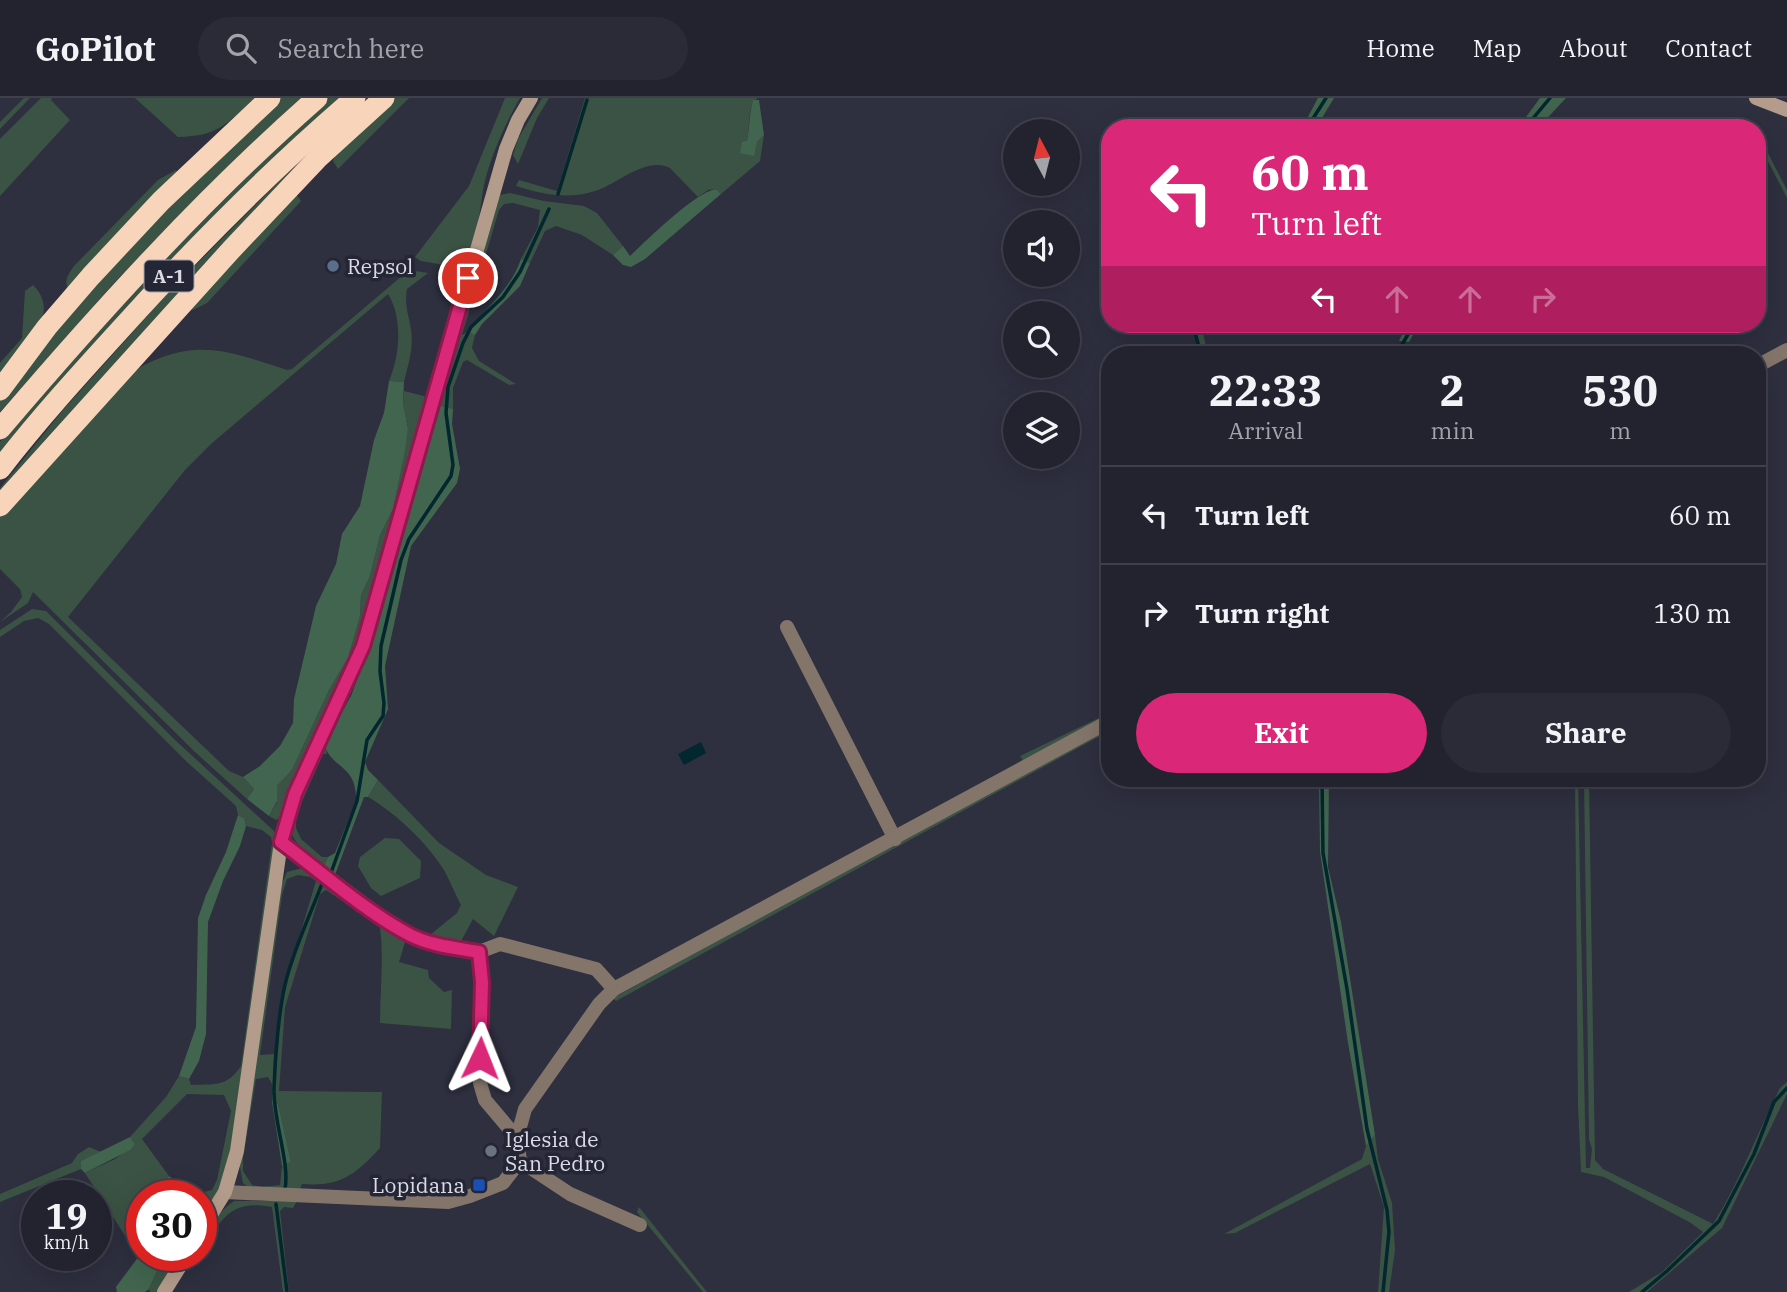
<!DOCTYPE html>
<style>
:root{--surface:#22232f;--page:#2a2b37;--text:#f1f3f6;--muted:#a2a4aa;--line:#3f404b;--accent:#db2777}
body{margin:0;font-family:"IBM Plex Serif",serif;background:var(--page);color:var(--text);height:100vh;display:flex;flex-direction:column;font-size:26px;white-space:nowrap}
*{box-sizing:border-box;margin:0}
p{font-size:23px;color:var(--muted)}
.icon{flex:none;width:38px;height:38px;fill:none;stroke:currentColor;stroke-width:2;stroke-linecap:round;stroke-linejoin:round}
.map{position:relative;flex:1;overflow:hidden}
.side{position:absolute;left:1101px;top:248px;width:665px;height:441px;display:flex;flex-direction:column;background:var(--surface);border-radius:28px;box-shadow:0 7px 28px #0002,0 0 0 2px var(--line)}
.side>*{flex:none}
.top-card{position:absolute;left:1101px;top:21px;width:665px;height:214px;border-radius:28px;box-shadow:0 7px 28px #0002,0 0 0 2px var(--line);background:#db2777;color:#fff;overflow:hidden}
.needle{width:46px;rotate:353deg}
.fabs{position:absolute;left:1003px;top:21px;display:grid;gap:14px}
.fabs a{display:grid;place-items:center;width:77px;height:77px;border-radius:50%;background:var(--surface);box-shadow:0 7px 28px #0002,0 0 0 2px var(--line);font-size:35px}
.speed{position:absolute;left:21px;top:1082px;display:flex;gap:14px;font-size:35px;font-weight:700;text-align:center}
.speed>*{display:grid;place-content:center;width:91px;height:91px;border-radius:50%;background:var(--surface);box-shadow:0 7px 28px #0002,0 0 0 2px var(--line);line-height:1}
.speed small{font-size:18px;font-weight:400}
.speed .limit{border:10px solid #d22;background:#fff;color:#111}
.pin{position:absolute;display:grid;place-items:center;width:60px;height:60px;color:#fff;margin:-30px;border:4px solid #fff;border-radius:50%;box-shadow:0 2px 7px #0007}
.me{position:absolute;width:77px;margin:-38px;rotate:2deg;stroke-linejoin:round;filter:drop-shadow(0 0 5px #0008)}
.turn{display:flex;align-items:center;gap:24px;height:147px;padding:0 35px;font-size:32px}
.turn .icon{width:91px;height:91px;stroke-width:2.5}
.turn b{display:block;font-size:49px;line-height:60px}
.lanes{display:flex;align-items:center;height:66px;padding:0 35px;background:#0003;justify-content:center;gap:35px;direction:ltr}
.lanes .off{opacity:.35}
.eta{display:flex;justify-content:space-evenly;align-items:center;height:119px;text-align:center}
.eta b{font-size:42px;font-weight:700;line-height:49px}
.button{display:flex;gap:14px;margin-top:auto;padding:14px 35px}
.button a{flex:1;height:80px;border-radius:42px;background:var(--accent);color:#fff;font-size:28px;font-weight:700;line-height:80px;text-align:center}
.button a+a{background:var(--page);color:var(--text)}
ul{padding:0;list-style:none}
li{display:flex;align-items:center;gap:21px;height:98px;padding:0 35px;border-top:2px solid var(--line)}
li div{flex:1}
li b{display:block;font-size:26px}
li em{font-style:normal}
header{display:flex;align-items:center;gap:42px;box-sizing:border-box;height:98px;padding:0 35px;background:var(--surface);border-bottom:2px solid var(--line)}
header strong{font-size:33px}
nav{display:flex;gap:38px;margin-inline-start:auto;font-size:24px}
.search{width:490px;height:63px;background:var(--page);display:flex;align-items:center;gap:18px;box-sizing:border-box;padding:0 24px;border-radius:38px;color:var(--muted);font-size:26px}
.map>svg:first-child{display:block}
.green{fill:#3b5344;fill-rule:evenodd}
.forest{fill:#42654f}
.water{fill:#02272e}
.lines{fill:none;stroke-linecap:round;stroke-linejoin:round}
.stream{stroke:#02272e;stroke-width:3.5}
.street{stroke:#84756b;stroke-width:14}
.secondary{stroke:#b39c8b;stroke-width:14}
.highway{stroke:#f8d4bb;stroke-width:21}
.route-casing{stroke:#8e194d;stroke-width:18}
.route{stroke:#db2777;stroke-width:12}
.service-dot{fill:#5c6f8a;stroke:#242535;stroke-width:2.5}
.worship-dot{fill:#6b7280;stroke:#242535;stroke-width:2.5}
.transit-dot{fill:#1a4fb4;stroke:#242535;stroke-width:2.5}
.labels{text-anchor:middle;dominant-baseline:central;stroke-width:7;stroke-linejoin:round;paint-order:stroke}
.shield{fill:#242535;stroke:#a3a4b0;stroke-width:2}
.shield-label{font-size:19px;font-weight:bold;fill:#dadbe5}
.poi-label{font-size:21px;fill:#dadbe5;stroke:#242535;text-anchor:start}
</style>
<header>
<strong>GoPilot</strong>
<div class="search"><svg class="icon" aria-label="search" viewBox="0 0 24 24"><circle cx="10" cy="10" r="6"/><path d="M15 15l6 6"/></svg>Search here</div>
<nav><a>Home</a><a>Map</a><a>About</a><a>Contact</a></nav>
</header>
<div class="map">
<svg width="1787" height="1194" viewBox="0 0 1787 1194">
<rect width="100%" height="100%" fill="#2e2f3f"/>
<g class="green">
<path d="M24 0H30L0 31V24Z"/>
<path d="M41 0H52L51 2 70 22 0 98V41Z"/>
<path d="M135 0H256C225 26 220 38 178 39Z"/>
<path d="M278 0H302L198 98 114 185 0 314V302L49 240 145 129Z"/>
<path d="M329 0H343L0 358V344L42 293 152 172 282 42Z"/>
<path d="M393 0H409L338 71 333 63 337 52Z"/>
<path d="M505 0H520C505 26 489 62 483 92 479 118 477 149 461 170L421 163 415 159 469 88Z"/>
<path d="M542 0H549L537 20 518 66 513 57 518 41Z"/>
<path d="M585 0H758L753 3C748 16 750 29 747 43L757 44 764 37 760 63 721 96 716 91 708 92 698 99 670 70C648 58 619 84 598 92 570 102 544 97 516 88L519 82 557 93Z"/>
<path d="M356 16 0 398V390L63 312 167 196 282 80Z"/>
<path d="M1757 34 1787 92V100L1757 42Z"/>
<path d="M176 72 177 74 69 193C63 183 68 177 74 168L158 82Z"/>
<path d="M510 95 544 103 584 108 597 115 623 148 613 157 582 137 556 128 545 133 530 165 521 161 538 129 540 112 513 105 504 106 499 112 462 237 467 234 475 237 472 250 479 263 516 286 509 287 467 262 463 264 453 290V311L439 307 495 108 500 97Z"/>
<path d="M296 96 301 103 207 205 193 212 188 211Z"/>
<path d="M409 172 428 175 407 191C404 207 409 217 411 232 414 250 408 267 404 284L389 283C400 257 403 220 388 196L211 346 185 372 68 519 229 673 243 679 254 691 247 701 195 654 33 494 28 505 0 524 11 514 22 499 20 491 0 471V417L128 276C191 239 221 250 287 272L292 271Z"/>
<path d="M33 187C41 194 46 207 43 218 40 228 8 266 0 278V265L22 240 25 193Z"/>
<path d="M1195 226H1201L1208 257H1201Z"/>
<path d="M404 293 424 298 427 303 365 525 281 719 276 722 269 718 277 704V688L292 672 329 592 348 560 360 518 361 497 370 478 380 437 393 411 408 331 403 305Z"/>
<path d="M32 511 46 513 174 641 274 733 276 739 235 1037 224 1083 201 1121V1097H181L182 1093 200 1095 212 1092 217 1082 231 1013 224 997 187 996 142 1041 169 1078 163 1087 161 1097H142V1154L138 1158 85 1075 115 1061 135 1046 130 1039 166 999 179 978 189 981 191 987C215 986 227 989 241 968L272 745 271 739 262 732 246 728 244 720 238 717 236 708 187 664 49 526 38 520 24 523 0 539V532Z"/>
<path d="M1109 615V620L1025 666 1020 658Z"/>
<path d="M1109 629V633L616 903 613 900Z"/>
<path d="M324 646 327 656H323L296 717V730L301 741 322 759H328L324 768C311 757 291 746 290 728Z"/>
<path d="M1575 681H1578L1586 1070H1590L1592 1051 1589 1041 1584 681H1589L1595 1062 1603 1071 1713 1126C1740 1083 1757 1035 1780 990L1787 984V996L1722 1130 1647 1194H1629L1662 1174 1703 1134 1691 1125 1604 1079 1581 1074 1578 1007Z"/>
<path d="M378 682 439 745 486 777 518 789 494 838 473 821 460 845 430 837 457 815 461 807C455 796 450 783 444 772 426 744 397 716 368 699Z"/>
<path d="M385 740 399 741 421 763 420 780 381 798 371 790 358 768 360 759Z"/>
<path d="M306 769 406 841 399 864 428 872 429 880 444 894 452 892 451 931 380 925C380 893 384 861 380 830L356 812 326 792 320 796 285 909 279 993 382 994 380 1050C355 1077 340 1089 302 1086L299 1094 250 1091 243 1085 239 1064 279 792 287 774ZM298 777 310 779 316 783 285 886 276 956 260 957 282 797 287 781ZM268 979 272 986V1004L278 1007 291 1064 282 1068 280 1087 261 1089 252 1087 243 1073V1060L256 981Z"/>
<path d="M1375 1037 1378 1061 1392 1105 1395 1152 1389 1194H1378L1384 1109 1370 1066 1235 1135 1224 1136 1362 1061 1366 1048Z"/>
<path d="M89 1049 101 1054 81 1063V1071L0 1104V1096L72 1065 78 1056Z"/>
<path d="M234 1103H297L293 1110 284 1109 280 1113 289 1194H283L272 1109C230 1101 222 1121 201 1153 201 1133 218 1115 234 1103Z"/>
<path d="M639 1109 707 1194H703L637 1114Z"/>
<path d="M164 1157H180L158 1194H150L149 1191Z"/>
</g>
<g class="forest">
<path d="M1318 0H1334L1316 30H1302Z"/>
<path d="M1540 0H1566L1538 30H1518Z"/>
<path d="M753 2H759L764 37 757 44 754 58 740 55 742 44 747 43C750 29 749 16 753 2Z"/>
<path d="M716 91 721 96 645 161 631 169 623 167 613 157 623 148 630 158C648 141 694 95 716 91Z"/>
<path d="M521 161 530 165 520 188 482 226 475 237 467 234C487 209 511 191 521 161Z"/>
<path d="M1407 226H1419L1409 244 1399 243Z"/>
<path d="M389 283 404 284 403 305 408 331 405 352 393 411 380 437 370 478 361 497 360 518 348 560 329 592 292 672 277 688V703L269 718 247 701 254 691 243 679 260 668 280 648 293 625 294 601 316 508 336 466 342 436 360 408 374 342 384 315Z"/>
<path d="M439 307 453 311 452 326 460 371 457 385 411 448 385 568 388 611 365 664 368 672 378 682 368 699H364L335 777 324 768 328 759 335 755 356 703C357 666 332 672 324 646L351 598 373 538Z"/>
<path d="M1319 681H1329L1328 769 1341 824 1375 1037 1366 1048 1348 945 1320 754Z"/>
<path d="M238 717 244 720 246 728 240 748 223 783 208 824 206 936 199 963 189 981 179 978 196 929 198 820 206 797 226 754Z"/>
<path d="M272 1004 278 1006 291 1064 282 1068Z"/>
<path d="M130 1039 135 1046 130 1052 85 1075 81 1071V1063Z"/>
<path d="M169 1078 190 1094 182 1093 181 1097H161L162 1087Z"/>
<path d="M142 1154V1157H164L149 1191 145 1194H117L116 1189Z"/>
</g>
<path class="water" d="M701 644 706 655 684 667 678 656Z"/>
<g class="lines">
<g class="stream">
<path d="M1307 30 1326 0"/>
<path d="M1525 30 1550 0"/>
<path d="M558 96 587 2"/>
<path d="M1195 226V234L1201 257"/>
<path d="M1396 257 1414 226"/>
<path d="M1322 681 1323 755 1347 891 1367 1031 1387 1112 1389 1134 1383 1194"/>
<path d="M332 772 357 703 367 642 383 618 384 605 380 573 381 548 401 462 409 441 451 378 453 367 446 315 448 289 463 245 471 229 503 199 520 174 549 111"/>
<path d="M285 1091C290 1064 273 1023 274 990 275 960 279 907 287 879 296 846 311 815 323 783"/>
<path d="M276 1106 287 1194"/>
<path d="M1642 1194 1667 1173 1719 1123 1754 1056 1774 1004 1787 990"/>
</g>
<g class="street">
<path d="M1757 268 1787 252"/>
<path d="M787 529 895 741"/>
<path d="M281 744 379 817 411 837 441 848 479 854 500 846 596 871 614 891"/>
<path d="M479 854 483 884 480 985 485 1002 517 1040"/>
<path d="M520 1063 570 1096 640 1127"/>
<path d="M225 1094 448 1104 470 1098 503 1085 520 1063 517 1040 525 1011 599 906 614 891 1110 623"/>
</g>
<g class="secondary">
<path d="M1756 0 1787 12"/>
<path d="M201 1133 225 1094 237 1053 281 744 288 716 363 548 506 51 518 22 531 0"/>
<path d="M164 1194 187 1157"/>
</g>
<g class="highway">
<path d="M0 292 47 229 91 178 161 103 270 0"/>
<path d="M0 331C99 215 202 101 317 0"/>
<path d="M0 371C37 323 78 278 119 233 193 151 271 72 355 0"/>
<path d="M0 408 231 152 318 60 384 0"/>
</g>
</g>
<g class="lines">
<g class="route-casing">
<path id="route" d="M468 180 363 548 295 696 281 744C321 774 366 814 410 837 432 848 456 850 479 854L482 884 480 960"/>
</g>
<use href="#route" class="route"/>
</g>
<circle class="service-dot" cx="333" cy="168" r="7"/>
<circle class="worship-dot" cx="491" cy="1053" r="7"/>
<rect class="transit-dot" x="472" y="1080" width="14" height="14" rx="3.5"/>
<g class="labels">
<rect class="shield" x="144.5" y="162.5" width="49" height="31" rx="5"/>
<g class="shield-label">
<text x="169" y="178">A-1</text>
</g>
<g class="poi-label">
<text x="347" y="168">Repsol</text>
<text x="505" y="1041">Iglesia de<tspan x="505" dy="24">San Pedro</tspan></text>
<text x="465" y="1087" text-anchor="end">Lopidana</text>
</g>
</g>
</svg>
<div class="fabs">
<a><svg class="needle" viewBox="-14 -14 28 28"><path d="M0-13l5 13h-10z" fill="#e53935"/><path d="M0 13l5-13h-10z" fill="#a2a4aa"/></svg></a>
<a><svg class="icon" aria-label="sound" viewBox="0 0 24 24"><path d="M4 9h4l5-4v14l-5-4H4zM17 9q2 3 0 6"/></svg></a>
<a><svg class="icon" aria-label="search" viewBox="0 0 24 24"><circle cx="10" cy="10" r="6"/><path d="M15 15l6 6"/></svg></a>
<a><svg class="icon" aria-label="layers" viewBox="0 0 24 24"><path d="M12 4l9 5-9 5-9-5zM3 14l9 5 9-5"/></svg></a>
</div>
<div class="speed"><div>19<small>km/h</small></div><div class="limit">30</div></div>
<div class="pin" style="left:468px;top:180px;background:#d93025"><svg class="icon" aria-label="arrive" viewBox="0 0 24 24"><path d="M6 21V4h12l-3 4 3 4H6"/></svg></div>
<svg class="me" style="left:480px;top:960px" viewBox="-20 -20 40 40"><path d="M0-17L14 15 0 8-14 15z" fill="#db2777" stroke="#fff" stroke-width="4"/></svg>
<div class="top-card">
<div class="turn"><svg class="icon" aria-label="left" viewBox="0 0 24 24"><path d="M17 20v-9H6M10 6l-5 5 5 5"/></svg><div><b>60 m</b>Turn left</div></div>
<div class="lanes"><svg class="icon" aria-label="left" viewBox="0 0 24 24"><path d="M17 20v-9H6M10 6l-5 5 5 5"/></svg><svg class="icon off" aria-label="ahead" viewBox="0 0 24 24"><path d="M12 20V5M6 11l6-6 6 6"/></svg><svg class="icon off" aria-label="ahead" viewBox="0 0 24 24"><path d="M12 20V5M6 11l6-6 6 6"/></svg><svg class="icon off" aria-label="right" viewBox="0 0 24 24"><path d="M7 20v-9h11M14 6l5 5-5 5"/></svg></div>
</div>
<section class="side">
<div class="eta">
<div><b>22:33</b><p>Arrival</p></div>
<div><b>2</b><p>min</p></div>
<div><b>530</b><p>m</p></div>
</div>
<ul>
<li><svg class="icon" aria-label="left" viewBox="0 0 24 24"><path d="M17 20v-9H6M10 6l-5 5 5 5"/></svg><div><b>Turn left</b></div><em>60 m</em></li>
<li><svg class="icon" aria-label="right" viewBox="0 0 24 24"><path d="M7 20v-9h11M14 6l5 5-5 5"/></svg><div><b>Turn right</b></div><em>130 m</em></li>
</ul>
<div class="button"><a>Exit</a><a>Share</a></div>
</section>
</div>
